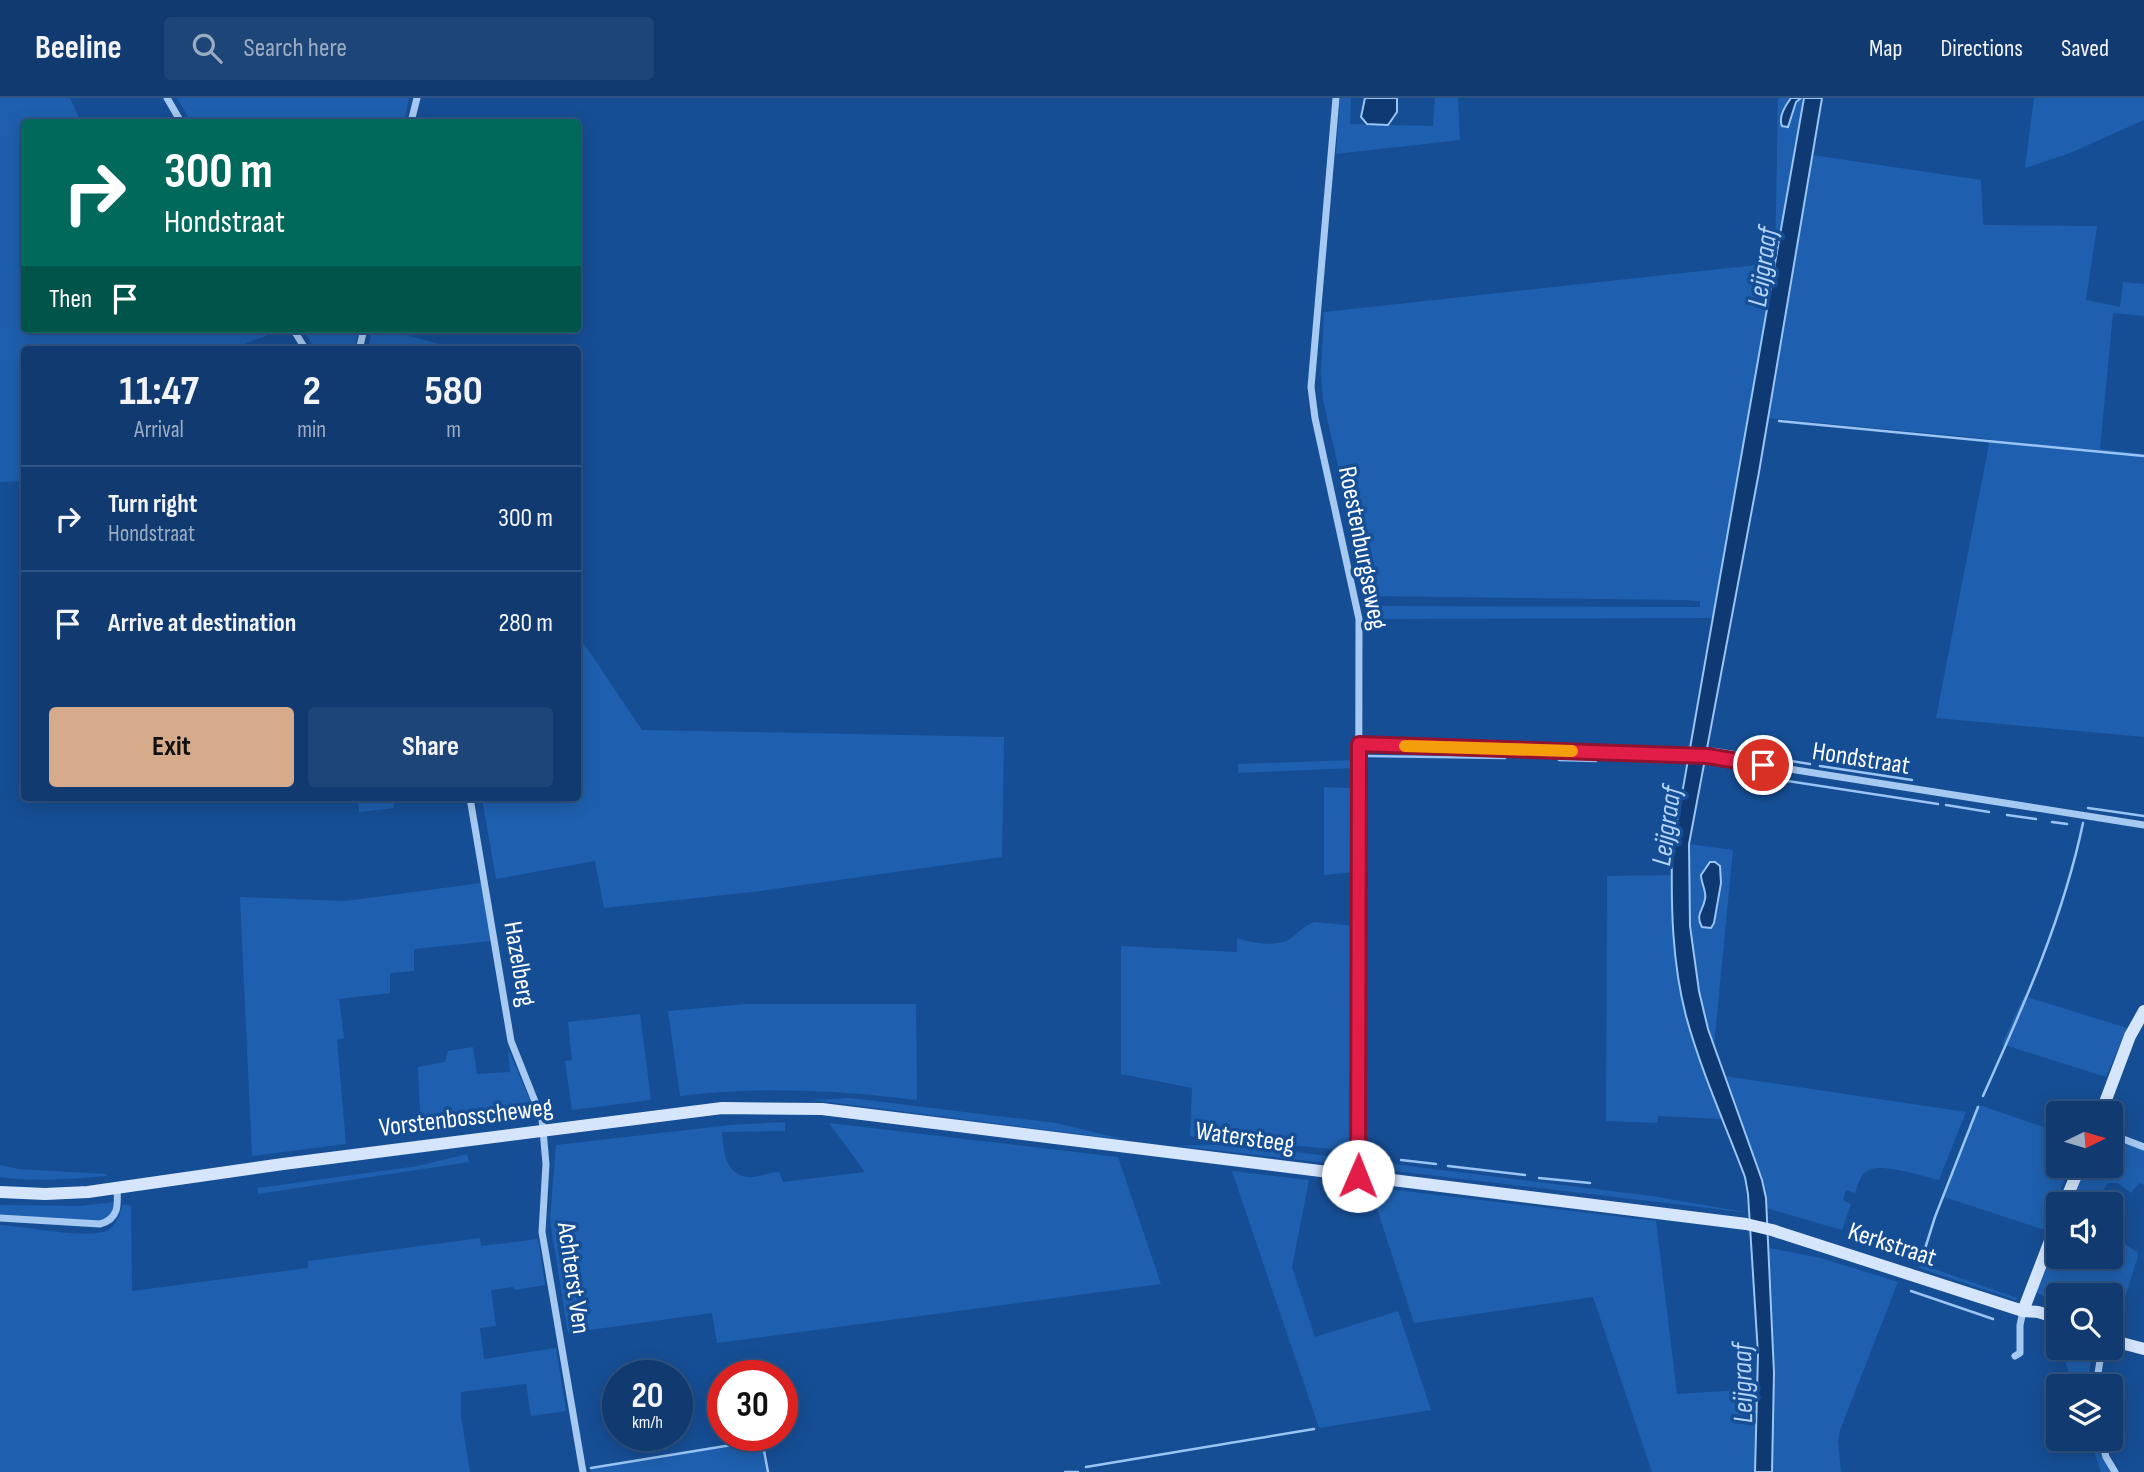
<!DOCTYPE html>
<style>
:root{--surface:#103a70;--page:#1e4578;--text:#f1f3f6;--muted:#9cadc3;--line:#305483;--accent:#d6ab8b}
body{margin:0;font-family:"Sofia Sans Condensed",sans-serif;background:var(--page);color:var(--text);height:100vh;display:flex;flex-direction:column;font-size:26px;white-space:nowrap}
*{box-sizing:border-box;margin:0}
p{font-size:23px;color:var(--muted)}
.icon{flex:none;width:38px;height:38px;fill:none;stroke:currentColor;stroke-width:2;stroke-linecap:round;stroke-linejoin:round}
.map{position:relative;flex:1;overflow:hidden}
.panel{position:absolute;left:21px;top:248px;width:560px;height:455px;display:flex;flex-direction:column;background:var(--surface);border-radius:7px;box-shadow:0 4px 18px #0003,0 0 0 2px var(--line)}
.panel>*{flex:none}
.guide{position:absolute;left:21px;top:21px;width:560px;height:214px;border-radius:7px;box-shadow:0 4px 18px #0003,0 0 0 2px var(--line);background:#00695c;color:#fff;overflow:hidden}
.needle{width:46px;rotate:85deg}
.tools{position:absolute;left:2046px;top:1003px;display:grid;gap:14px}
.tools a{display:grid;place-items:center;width:77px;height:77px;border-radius:7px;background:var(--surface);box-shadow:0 4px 18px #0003,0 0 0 2px var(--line);font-size:35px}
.speed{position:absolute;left:602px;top:1262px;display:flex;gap:14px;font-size:35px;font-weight:700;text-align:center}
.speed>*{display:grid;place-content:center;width:91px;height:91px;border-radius:50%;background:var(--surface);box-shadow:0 4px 18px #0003,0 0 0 2px var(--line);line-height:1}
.speed small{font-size:18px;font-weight:400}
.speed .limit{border:10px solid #d22;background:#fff;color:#111}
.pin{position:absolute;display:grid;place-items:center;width:60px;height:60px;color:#fff;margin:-30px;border:4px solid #fff;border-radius:50%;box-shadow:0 2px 7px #0007}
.me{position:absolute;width:77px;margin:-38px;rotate:1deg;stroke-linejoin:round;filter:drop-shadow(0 0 5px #0008)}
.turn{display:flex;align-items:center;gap:24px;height:147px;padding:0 28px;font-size:32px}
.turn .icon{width:91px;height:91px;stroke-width:2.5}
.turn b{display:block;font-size:49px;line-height:60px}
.then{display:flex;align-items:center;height:66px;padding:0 28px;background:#0003;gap:14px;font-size:26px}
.eta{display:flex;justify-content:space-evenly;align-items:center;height:119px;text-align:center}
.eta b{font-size:42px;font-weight:700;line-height:49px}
.action{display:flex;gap:14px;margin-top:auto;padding:14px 28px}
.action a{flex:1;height:80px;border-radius:7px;background:var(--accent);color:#111;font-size:28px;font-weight:700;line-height:80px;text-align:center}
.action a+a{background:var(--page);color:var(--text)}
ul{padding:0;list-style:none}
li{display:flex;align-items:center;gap:21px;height:105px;padding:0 28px;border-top:2px solid var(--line)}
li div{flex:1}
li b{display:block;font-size:26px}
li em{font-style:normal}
header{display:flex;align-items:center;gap:42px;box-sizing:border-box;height:98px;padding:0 35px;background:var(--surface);border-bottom:2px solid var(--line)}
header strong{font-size:33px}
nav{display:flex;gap:38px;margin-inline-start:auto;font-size:24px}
.search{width:490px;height:63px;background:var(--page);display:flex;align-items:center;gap:18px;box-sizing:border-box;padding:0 24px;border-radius:7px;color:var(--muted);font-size:26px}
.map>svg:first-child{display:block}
.green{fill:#1e60af;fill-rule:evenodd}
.water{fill:#0e3972;stroke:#99c4f4;stroke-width:2}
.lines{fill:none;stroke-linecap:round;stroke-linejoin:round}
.stream{stroke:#99c4f4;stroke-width:2.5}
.street{stroke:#a6c9f1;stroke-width:7}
.secondary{stroke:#d5e6fc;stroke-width:12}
.route-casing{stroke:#92132f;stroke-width:18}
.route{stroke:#e11d48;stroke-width:12}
.slow{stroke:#f59e0b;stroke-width:12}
.labels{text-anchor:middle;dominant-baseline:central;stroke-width:7;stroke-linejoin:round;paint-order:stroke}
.street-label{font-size:26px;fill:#fff;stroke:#164e95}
.water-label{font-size:28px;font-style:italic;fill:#b3d3f8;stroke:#164e95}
</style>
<header>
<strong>Beeline</strong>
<div class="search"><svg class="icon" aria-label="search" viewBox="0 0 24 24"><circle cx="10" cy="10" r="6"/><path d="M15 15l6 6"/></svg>Search here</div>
<nav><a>Map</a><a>Directions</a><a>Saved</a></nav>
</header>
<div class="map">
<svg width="2144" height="1374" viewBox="0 0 2144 1374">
<rect width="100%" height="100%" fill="#164e95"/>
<g class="green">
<path d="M0 0H70L81 24H24V231H283L229 252H24V383L0 384Z"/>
<path d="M177 0H409L404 24H191Z"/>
<path d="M1340 0H1351L1350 26 1433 28 1435 0H1458L1460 42 1336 56Z"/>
<path d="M1778 0H1791L1786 6 1790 26 1796 4 1801 0H1805L1713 520 1369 521V508L1700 509V503L1684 502 1368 498 1323 302 1321 274 1324 214 1775 165Z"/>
<path d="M2034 0H2144V22L2070 55 2025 70Z"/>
<path d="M1812 57 1981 82 1983 126 1986 127 2097 128 2086 202 2120 209 2123 184 2144 186V218L2113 215 2100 351 2144 356V639L1936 620 1990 341 1768 320Z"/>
<path d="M303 231H359L354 252H315Z"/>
<path d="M372 231H386L453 250V252H368Z"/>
<path d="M578 537 642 632 1004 639 1002 759 761 793 604 810 595 763 496 781 482 700H578Z"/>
<path d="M1354 662V670L1238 675V666Z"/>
<path d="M1324 689 1350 690 1354 693V774L1324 777Z"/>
<path d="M358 700H393L394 710 359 714Z"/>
<path d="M1689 746 1733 752 1714 948C1691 882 1689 814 1689 746ZM1721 773V785L1714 825 1700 812 1706 797 1701 777Z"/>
<path d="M1672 777C1671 824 1675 873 1686 918 1695 953 1710 987 1723 1021L1658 1018 1657 1025 1606 1023 1607 778Z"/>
<path d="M481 785 491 843 414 851V873L390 875V895L339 901 344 940 337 942 346 1046 252 1058 240 799 346 803Z"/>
<path d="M1316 824 1354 828 1353 1053 1190 1038 1192 990 1121 976V848L1237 854V840C1251 845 1274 849 1288 842 1299 836 1304 826 1316 824Z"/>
<path d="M2024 898 2127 930 2106 979 2002 946Z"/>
<path d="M747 906H916L917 1002C839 992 759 988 680 998L668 913Z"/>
<path d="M640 916 651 1002 572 1012 565 963 572 962 568 924Z"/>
<path d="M473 949 477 976 510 974 508 951 536 1016 421 1033 418 969 445 964 448 953Z"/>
<path d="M1724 978 1966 1014 1939 1082C1924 1079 1883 1065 1869 1072 1860 1075 1858 1087 1855 1095L1846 1092 1843 1102 1851 1106 1842 1132 1766 1110 1762 1082Z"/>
<path d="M850 1000 1056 1025 1126 1042 813 1002Z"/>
<path d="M1979 1007 2058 1034V1068H2070L2045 1132 1944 1099Z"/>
<path d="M785 1024V1033L722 1034C723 1054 726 1080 752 1079 760 1079 770 1074 779 1074L783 1084 865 1074 829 1025 1118 1059 1161 1186 717 1245 712 1215 568 1235 550 1122 556 1047 731 1027Z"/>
<path d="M2111 1038 2144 1050V1087L2139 1085 2131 1095 2118 1085H2108L2095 1105 2075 1093 2085 1068H2110Z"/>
<path d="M1229 1046 1353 1061 1352 1068 1179 1048Z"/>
<path d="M467 1056 469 1064 258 1096V1090L418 1068Z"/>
<path d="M1369 1063 1652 1098 1750 1115 1369 1070Z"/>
<path d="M0 1067 18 1071 106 1076 107 1078C71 1081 36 1084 0 1079Z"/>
<path d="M1232 1073 1309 1082 1292 1169 1315 1239 1398 1213 1431 1312 1319 1330Z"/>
<path d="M1370 1089 1656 1123 1677 1296 1757 1291 1755 1374H1652L1593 1199 1414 1225Z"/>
<path d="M114 1104C112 1116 110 1121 98 1124L0 1118V1107L81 1108Z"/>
<path d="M123 1106 131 1108 132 1193 308 1170V1163L480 1140 481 1148 538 1141 545 1187 515 1192 513 1189 491 1192 496 1228 480 1230 484 1261 556 1250 566 1313 531 1318 526 1286 461 1294V1319L470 1374H0V1127C23 1128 94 1143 110 1131 117 1126 120 1114 123 1106Z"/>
<path d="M2058 1135V1158H2110L2111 1137 2137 1154 2138 1158 2115 1231 2111 1230 2110 1197H2058V1205L2035 1194Z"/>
<path d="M1769 1150 1821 1160 1898 1184 1840 1332 1838 1343 1841 1374H1772L1774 1275Z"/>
<path d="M1920 1166 2017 1200 2016 1202 1919 1170Z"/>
<path d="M2061 1250H2091L2089 1288H2073Z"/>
<path d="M2090 1341H2096L2101 1357 2112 1374H2101Z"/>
<path d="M761 1343 767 1374H591V1371Z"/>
</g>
<g class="water">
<path d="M1365 0H1397V14L1388 27 1367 26 1361 19Z"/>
<path d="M1791 0H1801L1796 4 1788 29 1782 28C1778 19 1785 8 1791 0Z"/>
<path d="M1804 0H1822L1759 374 1689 746 1690 828 1699 893 1708 931 1762 1082 1766 1100 1774 1275 1772 1374H1755L1758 1256 1748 1096 1745 1079C1725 1026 1701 973 1686 918 1672 864 1671 809 1672 753Z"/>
<path d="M1710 764H1715L1720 768 1721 785 1714 825 1711 830 1702 829C1695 816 1703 813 1705 801 1707 794 1701 785 1701 777Z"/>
</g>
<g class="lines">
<g class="stream">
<path d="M1779 323 2144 358"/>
<path d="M1714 651 1810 666"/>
<path d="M1367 658 1505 660"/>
<path d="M1559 662 1596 663"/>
<path d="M1622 662 1672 663"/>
<path d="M1820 668 1912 682"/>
<path d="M1749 677 1938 706"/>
<path d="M1946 707 1989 714"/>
<path d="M2088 710 2144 718"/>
<path d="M2007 717 2036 721"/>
<path d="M2052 724 2067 726"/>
<path d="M1983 998C2023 909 2063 821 2083 725"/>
<path d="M1366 1057 1389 1060"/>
<path d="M1401 1062 1436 1066"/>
<path d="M1448 1068 1525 1077"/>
<path d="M1539 1080 1590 1085"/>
<path d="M1923 1157 1935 1119 1978 1009"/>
<path d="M1911 1193 1993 1221"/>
<path d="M1086 1369 1314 1331"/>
<path d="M591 1370 762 1342 768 1374"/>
<path d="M1065 1374H1078"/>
</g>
<g class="street">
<path d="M167 0 181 24"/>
<path d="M1336 0 1311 289 1315 320 1359 521 1358 1078"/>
<path d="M411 24 417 0"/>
<path d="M293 231 306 252"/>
<path d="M359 252 364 231"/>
<path d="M1359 646 1707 658 2144 727"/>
<path d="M470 700 511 943 542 1021 546 1066 542 1134 583 1374"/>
<path d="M2110 1036 2144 1049"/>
<path d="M0 1120 100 1126C119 1121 118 1107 117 1090"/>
<path d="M2015 1258 2020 1255V1227L2023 1213"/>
<path d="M2096 1288 2102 1250"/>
<path d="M2101 1340 2106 1359 2115 1374"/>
</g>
<g class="secondary">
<path d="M2101 1015 2130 938 2144 913"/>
<path d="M0 1094 45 1096 88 1094 283 1066 722 1010 822 1011 1746 1126 1772 1132 2023 1213 2038 1214 2058 1220"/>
<path d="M2064 1106 2080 1068"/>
<path d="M2023 1213 2058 1122"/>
<path d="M2110 1242 2144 1251"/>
</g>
</g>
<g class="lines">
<g class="route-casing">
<path id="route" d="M1358 1078 1359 646 1707 658 1763 667"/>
</g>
<use href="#route" class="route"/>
<path class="slow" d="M1405 648 1572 653"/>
</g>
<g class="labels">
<g class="street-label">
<text transform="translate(1362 450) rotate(79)">Roestenburgseweg</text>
<text transform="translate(1861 661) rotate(9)">Hondstraat</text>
<text transform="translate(519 866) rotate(80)">Hazelberg</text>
<text transform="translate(466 1020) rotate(-7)">Vorstenbosscheweg</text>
<text transform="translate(1245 1040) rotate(8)">Watersteeg</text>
<text transform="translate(1892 1147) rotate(18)">Kerkstraat</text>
<text transform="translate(573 1180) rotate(82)">Achterst Ven</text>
</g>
<g class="water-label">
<text transform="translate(1763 169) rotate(-82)">Leijgraaf</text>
<text transform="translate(1667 728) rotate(-82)">Leijgraaf</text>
<text transform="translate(1743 1285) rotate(-91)">Leijgraaf</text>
</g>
</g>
</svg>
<div class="tools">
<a><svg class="needle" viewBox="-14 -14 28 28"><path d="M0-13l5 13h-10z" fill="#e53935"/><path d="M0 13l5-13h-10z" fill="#9cadc3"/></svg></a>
<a><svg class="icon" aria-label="sound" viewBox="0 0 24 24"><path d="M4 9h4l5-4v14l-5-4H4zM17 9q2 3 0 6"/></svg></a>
<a><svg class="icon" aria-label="search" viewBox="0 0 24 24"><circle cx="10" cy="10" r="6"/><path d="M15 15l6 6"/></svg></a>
<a><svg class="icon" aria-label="layers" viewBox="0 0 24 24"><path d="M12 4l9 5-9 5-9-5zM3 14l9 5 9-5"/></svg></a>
</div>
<div class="speed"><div>20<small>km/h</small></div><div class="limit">30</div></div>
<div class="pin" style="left:1763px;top:667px;background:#d93025"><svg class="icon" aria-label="arrive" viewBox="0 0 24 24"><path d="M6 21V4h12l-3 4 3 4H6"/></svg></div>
<svg class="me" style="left:1358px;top:1078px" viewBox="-20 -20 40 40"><circle r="19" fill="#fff"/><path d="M0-13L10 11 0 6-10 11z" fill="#e11d48"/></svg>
<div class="guide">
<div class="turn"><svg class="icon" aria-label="right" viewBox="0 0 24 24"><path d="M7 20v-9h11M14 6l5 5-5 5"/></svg><div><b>300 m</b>Hondstraat</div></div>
<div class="then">Then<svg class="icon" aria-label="arrive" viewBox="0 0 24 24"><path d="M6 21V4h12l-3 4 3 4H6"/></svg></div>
</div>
<section class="panel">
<div class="eta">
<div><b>11:47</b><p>Arrival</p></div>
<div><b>2</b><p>min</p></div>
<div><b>580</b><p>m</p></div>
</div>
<ul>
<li><svg class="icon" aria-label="right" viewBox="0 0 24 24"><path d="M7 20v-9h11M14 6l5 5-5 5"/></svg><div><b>Turn right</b><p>Hondstraat</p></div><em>300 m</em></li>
<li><svg class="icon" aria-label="arrive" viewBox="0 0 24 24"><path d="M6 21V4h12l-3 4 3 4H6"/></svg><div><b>Arrive at destination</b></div><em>280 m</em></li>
</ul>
<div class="action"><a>Exit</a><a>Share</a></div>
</section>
</div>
